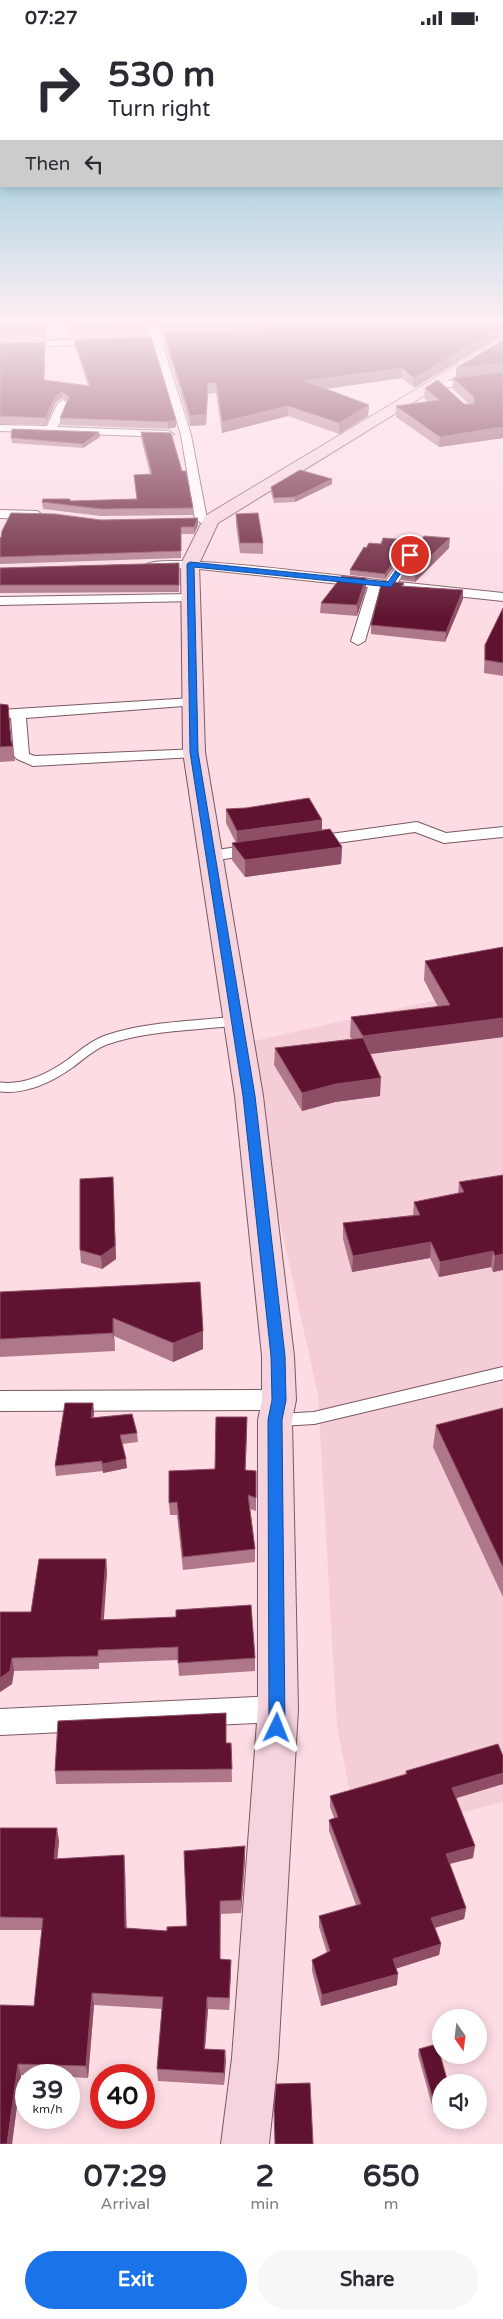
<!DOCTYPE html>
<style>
:root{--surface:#fff;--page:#f7f7f7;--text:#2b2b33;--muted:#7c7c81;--accent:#1a73e8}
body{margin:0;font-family:"Varela Round",sans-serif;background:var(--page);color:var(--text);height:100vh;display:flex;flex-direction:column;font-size:19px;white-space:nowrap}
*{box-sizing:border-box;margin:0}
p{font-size:16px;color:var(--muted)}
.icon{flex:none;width:28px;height:28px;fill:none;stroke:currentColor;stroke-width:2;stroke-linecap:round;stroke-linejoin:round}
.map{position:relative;height:2109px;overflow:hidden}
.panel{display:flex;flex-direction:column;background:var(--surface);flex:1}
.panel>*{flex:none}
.guide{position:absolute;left:0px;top:0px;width:504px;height:152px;box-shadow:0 2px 12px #0003;background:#fff;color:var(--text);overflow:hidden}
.needle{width:32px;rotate:166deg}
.buttons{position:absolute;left:432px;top:1974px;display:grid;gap:10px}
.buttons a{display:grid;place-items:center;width:55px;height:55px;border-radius:50%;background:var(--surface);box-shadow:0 2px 12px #0003;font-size:25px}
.speed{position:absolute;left:15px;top:2029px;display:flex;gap:10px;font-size:25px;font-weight:700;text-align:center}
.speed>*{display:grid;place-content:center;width:65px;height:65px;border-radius:50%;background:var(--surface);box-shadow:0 2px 12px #0003;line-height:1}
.speed small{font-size:12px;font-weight:400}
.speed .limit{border:8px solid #d22;background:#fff;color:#111}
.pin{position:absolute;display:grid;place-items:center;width:42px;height:42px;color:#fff;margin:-21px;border:2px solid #fff;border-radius:50%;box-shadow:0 1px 5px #0007}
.me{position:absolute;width:55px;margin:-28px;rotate:2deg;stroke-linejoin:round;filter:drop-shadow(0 0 4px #0008)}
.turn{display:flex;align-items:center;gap:18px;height:105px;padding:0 25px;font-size:22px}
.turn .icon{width:65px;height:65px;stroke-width:2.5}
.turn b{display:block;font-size:35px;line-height:42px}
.then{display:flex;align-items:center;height:48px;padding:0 25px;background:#0003;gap:10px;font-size:19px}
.eta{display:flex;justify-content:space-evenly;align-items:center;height:85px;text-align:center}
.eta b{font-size:30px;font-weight:700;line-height:35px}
.cta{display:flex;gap:10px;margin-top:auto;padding:10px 25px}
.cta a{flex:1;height:58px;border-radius:30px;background:var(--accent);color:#fff;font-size:20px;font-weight:700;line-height:58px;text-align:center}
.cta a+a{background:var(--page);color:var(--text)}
.status{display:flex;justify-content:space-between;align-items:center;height:35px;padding:0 25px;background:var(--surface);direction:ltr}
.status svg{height:14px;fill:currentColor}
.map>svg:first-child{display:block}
.built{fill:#f4cdd6}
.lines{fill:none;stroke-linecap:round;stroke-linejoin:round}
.lane-far1-casing{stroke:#7a5861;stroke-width:11}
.lane-casing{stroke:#7a5861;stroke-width:14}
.street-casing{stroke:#7a5861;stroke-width:2}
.secondary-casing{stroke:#7a5861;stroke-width:2}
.lane-far1{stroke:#fff;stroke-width:9}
.lane{stroke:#fff;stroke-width:12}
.street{fill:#fff;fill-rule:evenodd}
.secondary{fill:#f6d4df;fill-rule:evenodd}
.wall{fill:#ae788a}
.shaded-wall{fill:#8e4f66}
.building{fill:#5f1330;stroke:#8e4f66}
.route{fill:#1a73e8;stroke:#114b97}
</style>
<div class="status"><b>07:27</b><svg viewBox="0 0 49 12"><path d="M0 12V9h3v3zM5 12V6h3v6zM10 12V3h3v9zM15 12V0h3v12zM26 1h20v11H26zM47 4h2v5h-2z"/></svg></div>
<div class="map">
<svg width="503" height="2109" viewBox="0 0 503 2109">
<rect width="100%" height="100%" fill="#fddce4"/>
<path class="built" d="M503 950V1767L359 1804 337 1691 318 1360 241 1009Z"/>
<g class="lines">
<g class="lane-far1-casing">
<path id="lane-far1" d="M0 1052C26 1055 50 1043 71 1028 83 1019 92 1010 106 1005 147 991 193 991 236 986"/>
</g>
<g class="lane-casing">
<path id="lane" d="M279 1385 314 1383 503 1338"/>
</g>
<g class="street-casing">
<g id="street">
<path d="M147 289H157L161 301 191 300 196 303 191 306 162 307 191 400 207 484 205 487 201 488 195 484 181 400 153 307 0 313V307L151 302Z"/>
<path d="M503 339V345L441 353 436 350 441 347Z"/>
<path d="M63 365 68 368 58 392 169 396 174 399 169 402 0 396V390L47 391 58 368Z"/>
<path d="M0 475 37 476 43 480 37 484 0 483Z"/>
<path d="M416 508 422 512 398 547 503 558V566L380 553 365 606 358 610 351 606 368 552 190 533 152 534 146 530C157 516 356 543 386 546L412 509Z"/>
<path d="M190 559 197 563 195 566 0 570V562Z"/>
<path d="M192 663 197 664 199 667 197 670 26 683 29 719 35 721 199 714 202 717 199 720 194 722 33 731 17 724 14 721 11 683H0V675Z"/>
<path d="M417 787 446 798 503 792V802L444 808 415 797 309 812 303 811 301 807 303 803 309 802Z"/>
<path d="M258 809 264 810 266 814 264 818 210 826 204 825 202 821 204 817 210 816Z"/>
<path d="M279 1355 288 1358 291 1365 288 1372 279 1375 0 1376V1356Z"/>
<path d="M278 1661 288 1665 292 1674 288 1683 278 1687 0 1700V1674Z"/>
</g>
</g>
<g class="secondary-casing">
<path id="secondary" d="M503 302V312L218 488 199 529 205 717 263 1061 294 1321 296 1365 292 1385 298 1674 278 2023 269 2109H221L232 2023 258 1674V1385L262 1365V1321L235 1061 183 717 181 529 205 481Z"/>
</g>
<use href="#lane-far1" class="lane-far1"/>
<use href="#lane" class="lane"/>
<use href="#street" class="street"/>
<use href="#secondary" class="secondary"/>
</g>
<g class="wall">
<path d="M0 289H45V303L0 305Z"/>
<path d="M67 289H148V299L71 302Z"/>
<path d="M159 289H503L414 353 402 343 324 354 369 370 368 381 339 399 288 381 222 398 216 358 208 359 206 390 190 391 165 308 164 298 263 294 161 298Z"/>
<path d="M74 305 176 392 168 394 61 390 60 383 67 367 62 363 56 367 46 390 0 389V308L45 313 44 345 88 351 75 311Z"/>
<path d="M503 305V403L439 412 396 382V371L429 367 424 363 425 353 464 369H469L452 353 453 343H456Z"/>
<path d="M99 397 100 402 83 413 12 408 11 403Z"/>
<path d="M141 397 193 473V480L101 481 43 474 42 467 137 464 134 440 150 439 141 403Z"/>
<path d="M332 444V449L295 467 274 468 271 458V452Z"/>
<path d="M236 479 263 508V519L240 518 236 489Z"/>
<path d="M101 485 198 490 194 499H181V523L0 529V502Z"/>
<path d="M381 509 409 510 385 544 350 540V535L366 513Z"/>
<path d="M449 513 415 547 401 545 402 535Z"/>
<path d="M179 528V557L0 558V533Z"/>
<path d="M404 548V552L463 555V564L445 607 371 599V590Z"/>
<path d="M366 554 357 581 320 578 321 568Z"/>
<path d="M503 573V641L484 638 485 610Z"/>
<path d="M0 669 11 707 13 711 15 726 0 727Z"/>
<path d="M226 774 322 795 342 812 341 829 245 842 232 825V808H236L226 788Z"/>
<path d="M425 926 503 1002 371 1019 380 1061 335 1067 302 1076 274 1030 275 1013 352 1004 350 1002 351 982 438 972 424 945Z"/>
<path d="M459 1147 503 1235 493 1237 491 1232 439 1242 430 1223 352 1237 343 1204V1188L413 1180 414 1167 458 1159Z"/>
<path d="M114 1155 116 1224 102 1234 81 1228 80 1215Z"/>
<path d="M200 1247 203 1314 173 1327 114 1301 115 1316 0 1322V1257Z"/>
<path d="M93 1368 94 1378 93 1383 137 1398 138 1407 122 1409 127 1433 103 1438V1436L56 1441 55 1431Z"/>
<path d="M503 1373V1562L433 1412 436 1390Z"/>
<path d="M247 1382 245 1435 256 1436V1476L250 1474 255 1514V1527L183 1535 177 1480H170L169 1468 215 1434Z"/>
<path d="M106 1524 107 1537 103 1584 255 1623V1636L179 1641 178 1625 99 1628V1634L14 1636 12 1649 0 1657V1577H31Z"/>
<path d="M226 1678V1708H231L232 1747 56 1749 55 1736Z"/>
<path d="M503 1721V1749L456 1763 473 1823 450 1829 466 1873 464 1884 435 1893 441 1909 439 1920 396 1933 397 1950 321 1971 312 1936V1925L327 1918 319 1892V1881L356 1870 329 1796V1785L334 1783 330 1772V1761L405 1739 406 1736Z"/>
<path d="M0 1793 59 1806 57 1824 124 1820 125 1833 126 1893 167 1896 187 1891 245 1824 241 1878 221 1879 220 1925H231L229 1975 208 1974 205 2014 225 2015 224 2050 158 2046 157 2034 162 1974 94 1970 88 2043 69 2042V2040H21L12 2109H0V1970L34 1971 42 1895H0Z"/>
<path d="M419 2014 448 2048 433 2074 418 2020Z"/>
</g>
<g class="shaded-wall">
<path d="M503 291V300L414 353V343Z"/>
<path d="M503 328V338L456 343V333Z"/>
<path d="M402 333V343L304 357 305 346Z"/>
<path d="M208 348V359L206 390 190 391V381Z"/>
<path d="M62 357V363L56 367 46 390 45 383 56 361Z"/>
<path d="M369 370 368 381 339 399V388Z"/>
<path d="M288 371V381L222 398V387Z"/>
<path d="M176 385V392L168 394V387Z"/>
<path d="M503 392V403L439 412 440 402Z"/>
<path d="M99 397 100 402 83 413V409Z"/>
<path d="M332 444V449L295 467V462Z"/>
<path d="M198 483V490L194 499V492Z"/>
<path d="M450 503 449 513 415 547V536Z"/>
<path d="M409 505V510L385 544V539Z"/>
<path d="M366 543V554L357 581V570Z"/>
<path d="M463 555V564L445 607 446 597Z"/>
<path d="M322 785V798L237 810V796Z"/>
<path d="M342 812 341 829 245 842V825Z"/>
<path d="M503 983V1002L362 1020 363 1001Z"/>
<path d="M381 1043 380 1061 335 1067 302 1076V1058L336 1049Z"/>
<path d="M113 1142 116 1224 102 1234 101 1221Z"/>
<path d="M431 1207 430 1223 352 1237 353 1221Z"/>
<path d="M493 1216 491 1232 439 1242 440 1227Z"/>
<path d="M503 1219V1235L493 1237 495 1221Z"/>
<path d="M113 1283 114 1301 115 1316 113 1298Z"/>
<path d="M203 1296V1314L173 1327V1308Z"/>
<path d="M93 1368 94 1378 92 1393 91 1383Z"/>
<path d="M247 1382V1395L245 1448V1435Z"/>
<path d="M126 1424 127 1433 103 1438 102 1429Z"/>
<path d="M106 1524 107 1537 103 1598 101 1585Z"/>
<path d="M12 1623 14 1636 12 1649 0 1657V1643Z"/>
<path d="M503 1738V1749L450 1765 452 1753Z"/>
<path d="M57 1793 59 1806 56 1837 54 1824Z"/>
<path d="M245 1811V1824L241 1878V1865Z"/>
<path d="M475 1811 473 1823 444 1830 446 1819Z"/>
<path d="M124 1820 125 1833 127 1906 125 1893Z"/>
<path d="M466 1873 464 1884 430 1894 431 1883Z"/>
<path d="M441 1909 439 1920 392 1935 393 1924Z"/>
<path d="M231 1925V1937L229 1975V1963Z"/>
<path d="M398 1939 397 1950 321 1971 322 1960Z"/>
<path d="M92 1958 94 1970 88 2043 86 2031Z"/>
<path d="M207 1962 208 1974 204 2026V2014Z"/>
<path d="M225 2015 226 2026 224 2050V2038Z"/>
<path d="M18 2029 21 2040 12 2109H7Z"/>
<path d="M441 2066V2072L433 2074 434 2068Z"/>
</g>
<g class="building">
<path d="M0 289H45V297L0 299Z"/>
<path d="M69 289H148V290L71 293Z"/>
<path d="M269 289H503V291L414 343 402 333 305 346 369 370 339 388 288 371 222 387 216 348H208L206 379 190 381 164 298 263 294 269 291Z"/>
<path d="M151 302 176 385 168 387 60 383 69 362 62 357 56 361 45 383 0 381V308L45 307 44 345 90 351 74 305Z"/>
<path d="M503 305V328L456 333Z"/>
<path d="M503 337V392L440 402 396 371 439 365 425 353 438 345 464 369H474V362L453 343Z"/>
<path d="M12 394 99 397 83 409 11 403Z"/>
<path d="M141 397 171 398 182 436H186L193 473 101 474 42 467 43 464H70V466L137 464 134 440 152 439Z"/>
<path d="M300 435 332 444 295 462 274 463 271 452Z"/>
<path d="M11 478 55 479 101 485 198 483 194 492H181V516L0 522V502L1 503 2 496Z"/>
<path d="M258 478 263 508H240L236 479Z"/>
<path d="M424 501 450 503 415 536 402 535Z"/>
<path d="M383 503 409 505 385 539 350 535 364 512 366 513 369 508 381 509Z"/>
<path d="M179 528V550H0V533Z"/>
<path d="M342 541 366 543 357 570 321 568Z"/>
<path d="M382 546 404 548 401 551 463 555 446 597 371 590Z"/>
<path d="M503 573V628L485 625V610Z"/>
<path d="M0 669 8 670 11 706 13 711 0 712Z"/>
<path d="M309 763 322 785 237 796 226 774 246 773Z"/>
<path d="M330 794 342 812 245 825 232 808Z"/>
<path d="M503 912V983L363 1001 351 982 450 970 425 926Z"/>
<path d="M363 1003 381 1043 336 1049 302 1058 275 1013Z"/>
<path d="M503 1140V1219L495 1221 493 1216 440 1227 431 1207 353 1221 343 1188 420 1180 414 1167 464 1157 459 1147Z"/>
<path d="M113 1142 115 1211 101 1221 80 1215V1144Z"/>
<path d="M200 1247 203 1296 173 1308 113 1283V1298L0 1304V1257Z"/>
<path d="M65 1368H93L91 1383 132 1379 137 1398 120 1400 126 1424 102 1429V1426L55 1431Z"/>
<path d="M503 1373V1532L436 1390Z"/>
<path d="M216 1382H247L245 1435 256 1436V1463L248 1460 255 1514 183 1522 177 1467 169 1468V1436L215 1434Z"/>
<path d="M39 1524H106L101 1585 176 1582V1575L251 1570 255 1623 178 1628V1612L98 1615V1621L12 1623 10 1636 0 1643V1577H31Z"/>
<path d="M226 1678V1708H231L232 1734 55 1736 58 1686Z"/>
<path d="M498 1709 503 1721V1738L452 1753 475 1811 446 1819 466 1873 431 1883 441 1909 393 1924 398 1939 322 1960 312 1925 330 1916 319 1881 361 1869 329 1785 338 1782 330 1761 407 1739 406 1736Z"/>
<path d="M0 1793H57L54 1824 124 1820 125 1893 167 1896V1892L187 1891 184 1816 245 1811 241 1865 220 1866V1924L231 1925 229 1963 207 1962 204 2014 225 2015 224 2038 157 2034 163 1962 92 1958 86 2031 18 2029 7 2109H0V1970L34 1971 43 1883 0 1882Z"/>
<path d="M437 2009 448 2048H441V2066L434 2068 419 2014Z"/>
<path d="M310 2048 313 2109H275L274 2074 276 2049Z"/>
</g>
<linearGradient id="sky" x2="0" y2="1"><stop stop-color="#67bad3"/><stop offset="0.49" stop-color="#feeff3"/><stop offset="1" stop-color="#feeff3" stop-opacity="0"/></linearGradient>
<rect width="503" height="584" fill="url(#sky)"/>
<path class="route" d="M407 519 413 520 392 551 390 552 194 532 198 717 255 1061 285 1321 286 1365 282 1385 285 1693 283 1699 277 1701 271 1699 269 1693 268 1385 272 1365 271 1321 243 1061 190 717 187 529 190 527 388 547Z"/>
</svg>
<div class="buttons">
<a><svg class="needle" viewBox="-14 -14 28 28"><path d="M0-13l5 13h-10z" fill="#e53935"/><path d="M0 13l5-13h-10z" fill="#7c7c81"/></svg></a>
<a><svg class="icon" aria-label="sound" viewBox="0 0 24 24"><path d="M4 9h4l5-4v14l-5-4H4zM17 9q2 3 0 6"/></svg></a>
</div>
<div class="speed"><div>39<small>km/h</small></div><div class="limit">40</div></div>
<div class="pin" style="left:410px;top:520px;background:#d93025"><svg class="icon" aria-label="arrive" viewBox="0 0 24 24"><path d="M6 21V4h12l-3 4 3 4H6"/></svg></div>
<svg class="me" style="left:277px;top:1693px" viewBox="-20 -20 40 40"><path d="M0-17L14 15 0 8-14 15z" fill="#1a73e8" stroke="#fff" stroke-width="4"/></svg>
<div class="guide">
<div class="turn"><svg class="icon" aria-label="right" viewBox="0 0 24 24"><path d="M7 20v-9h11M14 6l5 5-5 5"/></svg><div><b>530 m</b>Turn right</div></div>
<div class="then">Then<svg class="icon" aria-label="left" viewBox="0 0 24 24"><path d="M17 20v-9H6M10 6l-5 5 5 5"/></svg></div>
</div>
</div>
<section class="panel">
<div class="eta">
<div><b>07:29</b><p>Arrival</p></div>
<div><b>2</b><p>min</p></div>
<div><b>650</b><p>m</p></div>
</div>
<div class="cta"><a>Exit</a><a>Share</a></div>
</section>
